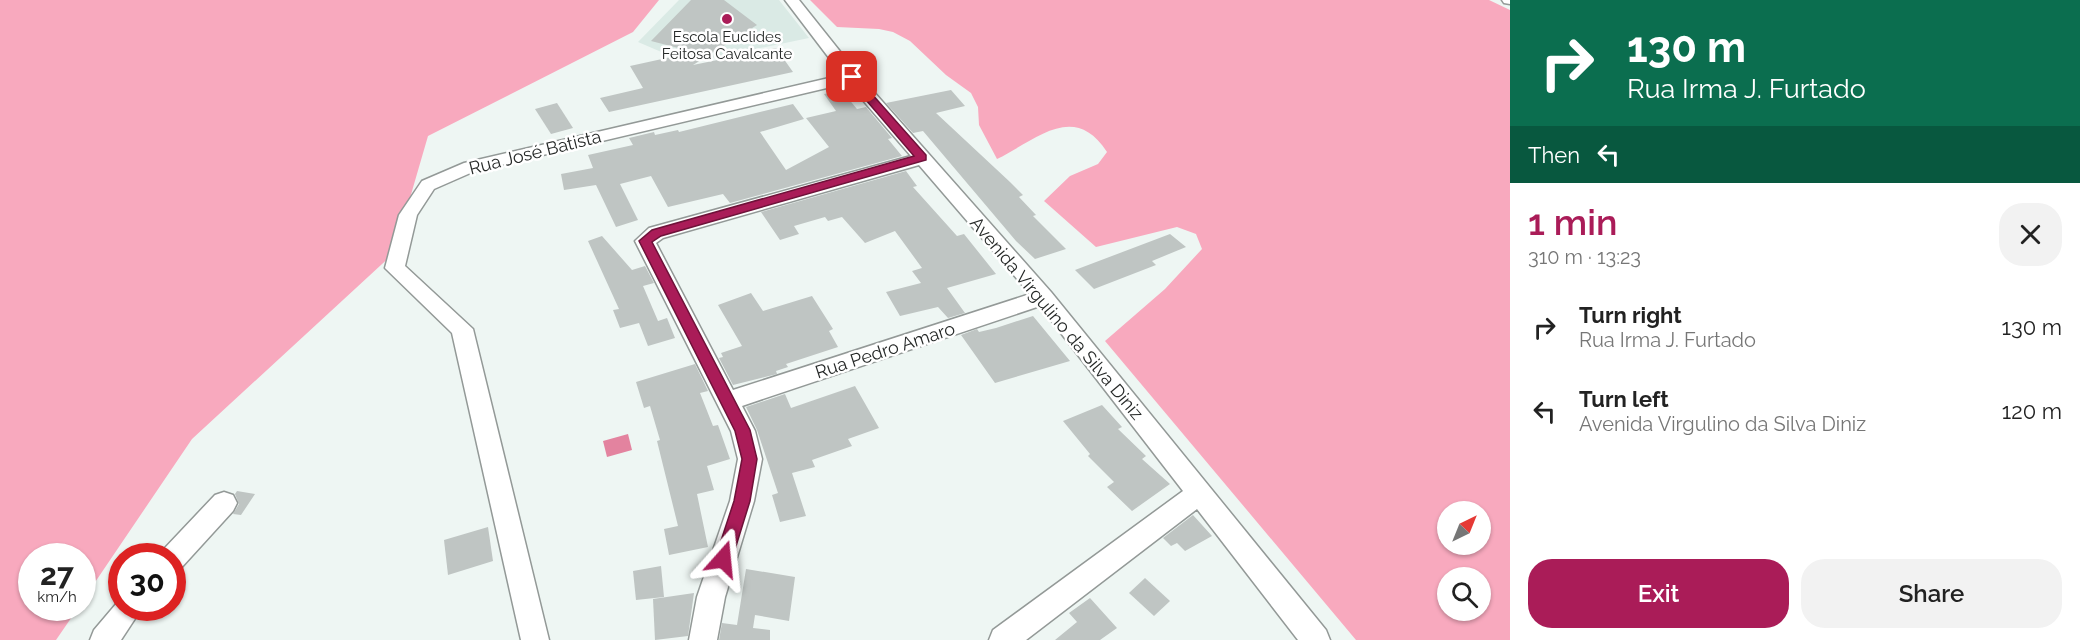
<!DOCTYPE html>
<meta charset="utf-8">
<style>
:root{--surface:#fff;--page:#f2f2f2;--text:#222;--muted:#767676;--accent:#aa1c58}
body{margin:0;font-family:Raleway,sans-serif;background:var(--page);color:var(--text);height:100vh;display:flex;flex-direction:column;font-size:22px;white-space:nowrap}
*{box-sizing:border-box;margin:0}
p{font-size:20px;color:var(--muted)}
.icon{flex:none;width:33px;height:33px;fill:none;stroke:currentColor;stroke-width:2;stroke-linecap:round;stroke-linejoin:round}
.map{position:relative;flex:1;overflow:hidden}
.sheet{display:flex;flex-direction:column;background:var(--surface);width:570px}
.sheet>*{flex:none}
.guide{background:#0b6e4f;color:#fff;overflow:hidden}
.needle{width:39px;rotate:43deg}
.buttons{position:absolute;left:1437px;top:501px;display:grid;gap:12px}
.buttons a{display:grid;place-items:center;width:54px;height:54px;border-radius:50%;background:var(--surface);box-shadow:0 2px 4px #0004;font-size:30px}
.speed{position:absolute;left:18px;top:543px;display:flex;gap:12px;font-size:30px;font-weight:700;text-align:center}
.speed>*{display:grid;place-content:center;width:78px;height:78px;border-radius:50%;background:var(--surface);box-shadow:0 2px 4px #0004;line-height:1}
.speed small{font-size:15px;font-weight:400}
.speed .limit{border:9px solid #d22;background:#fff;color:#111}
.pin{position:absolute;display:grid;place-items:center;width:51px;height:51px;color:#fff;margin:-26px;border-radius:12px;box-shadow:0 3px 9px #0006}
.me{position:absolute;width:66px;margin:-33px;rotate:18deg;stroke-linejoin:round;filter:drop-shadow(0 0 4px #0008)}
.turn{display:flex;align-items:center;gap:21px;height:126px;padding:0 18px;font-size:27px}
.turn .icon{width:78px;height:78px;stroke-width:2.5}
.turn b{display:block;font-size:42px;line-height:51px}
.then{display:flex;align-items:center;height:57px;padding:0 18px;background:#0003;gap:12px;font-size:22px}
.round{display:grid;place-items:center;flex:none;width:63px;height:63px;border-radius:24px;background:var(--page)}
.overview{display:flex;align-items:center;justify-content:space-between;height:102px;padding:0 18px}
h1{font-size:36px;font-weight:600;line-height:45px;color:var(--accent)}
.button{display:flex;gap:12px;margin-top:auto;padding:12px 18px}
.button a{flex:1;height:69px;border-radius:24px;background:var(--accent);color:#fff;font-size:24px;font-weight:600;line-height:69px;text-align:center}
.button a+a{background:var(--page);color:var(--text)}
ul{padding:0;list-style:none}
li{display:flex;align-items:center;gap:18px;height:84px;padding:0 18px}
li div{flex:1}
li b{display:block;font-size:22px}
li em{font-style:normal}
main{display:flex;flex:1;min-height:0}
.map>svg:first-child{display:block}
.built{fill:#daeae5}
.forest{fill:#f8a9be;fill-rule:evenodd}
.water{fill:#e3839f}
.building{fill:#bfc5c3}
.lines{fill:none;stroke-linecap:round;stroke-linejoin:round}
.minor-casing{stroke:#939997;stroke-width:3}
.minor{fill:#fff;fill-rule:evenodd}
.route{fill:#aa1c58;stroke:#6e1239;stroke-width:1.5}
.poi-dot{fill:#aa1c58;stroke:#fff;stroke-width:2}
.labels{text-anchor:middle;dominant-baseline:central;stroke-width:5;stroke-linejoin:round;paint-order:stroke}
.far-poi-label{font-size:15px;fill:#262928;stroke:#fff}
.street-label{font-size:18px;fill:#262928;stroke:#fff}
</style>
<main>
<div class="map">
<svg width="1510" height="640" viewBox="0 0 1510 640">
<rect width="100%" height="100%" fill="#eef6f3"/>
<path class="built" d="M679 0H779L809 38 687 63 638 42Z"/>
<g class="forest">
<path d="M0 0H659L633 32 428 136 394 253 192 439 83 600 82 556H32V608H78L56 640H0Z"/>
<path d="M810 0H1489L1510 10V640H1356L1105 341 1165 289 1202 249 1196 234 1177 227 1096 247 1044 201 1070 176 1098 164 1107 152C1074 101 1036 140 997 159L979 125 978 107 971 93 946 75 910 41 893 32 879 29 837 27ZM1448 512H1480V544H1448ZM1448 578H1480V610H1448Z"/>
</g>
<path class="water" d="M628 434 632 450 607 457 603 441Z"/>
<g class="building">
<path d="M691 0H724L757 25 693 65 776 48 793 72 609 112 600 98 643 88 630 66 694 52 651 41Z"/>
<path d="M951 90 965 106 936 113 1010 182 1023 195 1019 197 1036 215 1033 216 1066 249 1035 259 1016 241 923 131 913 133 886 103Z"/>
<path d="M842 91 857 109 866 107 892 138 888 139 902 156 730 203 723 194 668 207 651 176 620 184 638 220 616 227 596 185 564 190 561 174 593 168 588 155 633 145 629 138 654 132 655 135 678 130 679 132 793 104 804 119 760 132 786 170 829 147 806 118 836 111 824 94Z"/>
<path d="M557 103 573 128 551 134 535 109Z"/>
<path d="M906 171 917 186 913 187 957 236 964 234 996 274 947 288 965 313 948 318 938 307 900 316 886 292 921 283 912 271 922 268 895 231 865 243 842 217 828 221 825 217 794 226 799 234 780 240 761 212Z"/>
<path d="M1170 234 1186 247 1152 261 1156 265 1094 289 1075 270Z"/>
<path d="M602 236 632 270 645 266 654 283 643 286 658 321 667 318 675 338 648 346 639 323 620 328 613 310 619 309 588 241Z"/>
<path d="M751 293 763 311 812 296 833 329 829 331 838 347 786 364 788 367 776 371 777 374 733 385 719 358 723 357 721 353 742 346 718 305Z"/>
<path d="M1033 316 1070 361 995 383 961 335 977 329 979 332 996 328Z"/>
<path d="M695 364 708 391 700 393 713 426 718 425 730 459 707 466 714 490 697 494 708 547 669 555 664 529 678 526 657 441 660 440 650 406 644 408 636 382Z"/>
<path d="M855 386 879 428 848 439 852 446 812 460 815 467 792 473 806 516 780 522 772 495 778 493 757 430 746 407 785 394 791 408Z"/>
<path d="M1102 405 1122 427 1118 429 1146 456 1142 459 1170 484 1132 511 1107 487 1114 482 1088 456 1090 454 1063 421Z"/>
<path d="M237 491 255 494 241 515 233 514 239 504 235 494Z"/>
<path d="M1193 515 1212 536 1185 551 1177 543 1171 546 1163 538Z"/>
<path d="M488 527 493 561 448 575 444 540Z"/>
<path d="M661 566 664 597 636 600 633 571Z"/>
<path d="M746 569 795 577 789 621 755 615 753 628 770 630V640H719L722 623 737 625Z"/>
<path d="M1145 578 1170 601 1154 616 1129 593Z"/>
<path d="M694 593 688 636 655 640 653 599Z"/>
<path d="M1090 598 1117 628 1100 640H1055L1077 622 1069 613Z"/>
</g>
<g class="lines">
<g class="minor-casing">
<g id="minor">
<path d="M785 0H799L858 74 1051 292 1326 630 1330 640H1298L1197 509 1026 640H989L993 630 1183 491 1040 306 742 406 755 431 762 459 754 501 725 597 717 640H689L697 597 730 501 738 459 731 431 635 241 649 228 911 156 848 83 475 171 434 189 417 215 405 266 473 329 549 640H521L452 333 385 268 399 215 422 181 464 163 842 75ZM919 165 1030 294 733 390 656 243 663 238Z"/>
<path d="M1502 0H1510V4L1504 3Z"/>
<path d="M224 492 233 495 237 503 233 511 181 568 172 571V556H160L163 550 215 495Z"/>
<path d="M122 597V608H142L121 640H90L94 630Z"/>
</g>
</g>
<use href="#minor" class="minor"/>
</g>
<path class="route" d="M848 75H855L926 155V160L661 236 652 242 750 430 757 459 750 501 732 559 729 565 723 567 717 565 715 559 734 501 742 459 735 431 639 241 652 230 914 156 848 79Z"/>
<circle class="poi-dot" cx="727" cy="19" r="6"/>
<g class="labels">
<g class="far-poi-label">
<text x="727" y="37">Escola Euclides<tspan x="727" dy="17">Feitosa Cavalcante</tspan></text>
</g>
<g class="street-label">
<text transform="translate(535 152) rotate(-14)">Rua José Batista</text>
<text transform="translate(1057 318) rotate(50)">Avenida Virgulino da Silva Diniz</text>
<text transform="translate(885 350) rotate(-18)">Rua Pedro Amaro</text>
</g>
</g>
</svg>
<div class="buttons">
<a><svg class="needle" viewBox="-14 -14 28 28"><path d="M0-13l5 13h-10z" fill="#e53935"/><path d="M0 13l5-13h-10z" fill="#767676"/></svg></a>
<a><svg class="icon" aria-label="search" viewBox="0 0 24 24"><circle cx="10" cy="10" r="6"/><path d="M15 15l6 6"/></svg></a>
</div>
<div class="speed"><div>27<small>km/h</small></div><div class="limit">30</div></div>
<div class="pin" style="left:852px;top:77px;background:#d93025"><svg class="icon" aria-label="arrive" viewBox="0 0 24 24"><path d="M6 21V4h12l-3 4 3 4H6"/></svg></div>
<svg class="me" style="left:723px;top:559px" viewBox="-20 -20 40 40"><path d="M0-17L14 15 0 8-14 15z" fill="#aa1c58" stroke="#fff" stroke-width="4"/></svg>
</div>
<section class="sheet">
<div class="guide">
<div class="turn"><svg class="icon" aria-label="right" viewBox="0 0 24 24"><path d="M7 20v-9h11M14 6l5 5-5 5"/></svg><div><b>130 m</b>Rua Irma J. Furtado</div></div>
<div class="then">Then<svg class="icon" aria-label="left" viewBox="0 0 24 24"><path d="M17 20v-9H6M10 6l-5 5 5 5"/></svg></div>
</div>
<div class="overview"><div><h1>1 min</h1><p>310 m · 13:23</p></div><a class="round"><svg class="icon" aria-label="close" viewBox="0 0 24 24"><path d="M6 6l12 12M18 6L6 18"/></svg></a></div>
<ul>
<li><svg class="icon" aria-label="right" viewBox="0 0 24 24"><path d="M7 20v-9h11M14 6l5 5-5 5"/></svg><div><b>Turn right</b><p>Rua Irma J. Furtado</p></div><em>130 m</em></li>
<li><svg class="icon" aria-label="left" viewBox="0 0 24 24"><path d="M17 20v-9H6M10 6l-5 5 5 5"/></svg><div><b>Turn left</b><p>Avenida Virgulino da Silva Diniz</p></div><em>120 m</em></li>
</ul>
<div class="button"><a>Exit</a><a>Share</a></div>
</section>
</main>
